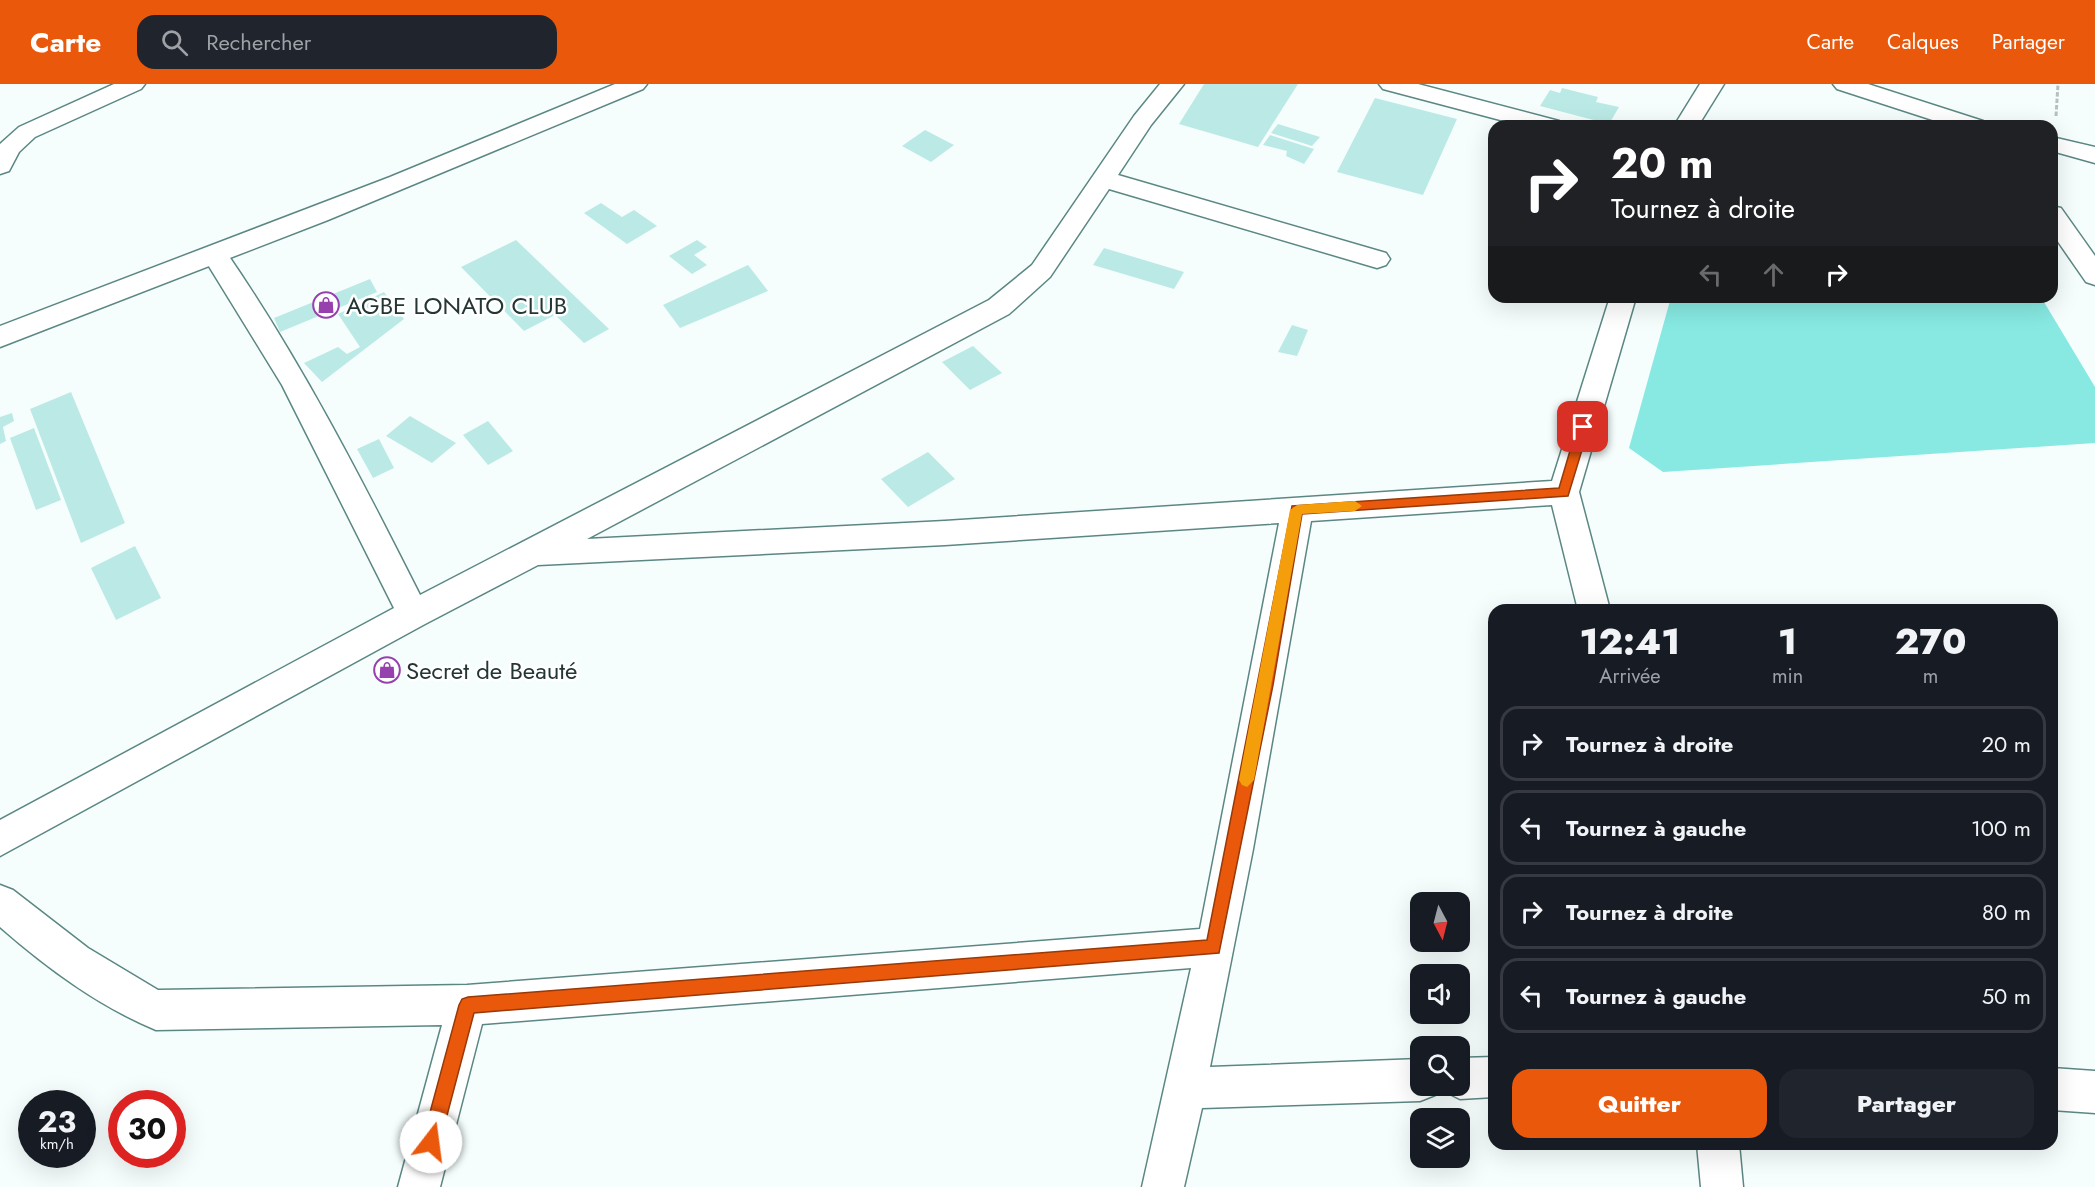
<!DOCTYPE html>
<html lang="fr">
<meta charset="utf-8">
<style>
:root{--surface:#171b24;--page:#20242c;--text:#f1f3f6;--muted:#9ea1a6;--line:#363941;--accent:#ea580c}
body{margin:0;font-family:Jost,sans-serif;background:var(--page);color:var(--text);height:100vh;display:flex;flex-direction:column;font-size:22px;white-space:nowrap}
*{box-sizing:border-box;margin:0}
p{font-size:20px;color:var(--muted)}
.icon{flex:none;width:33px;height:33px;fill:none;stroke:currentColor;stroke-width:2;stroke-linecap:round;stroke-linejoin:round}
.map{position:relative;flex:1;overflow:hidden}
.panel{position:absolute;left:1488px;top:520px;width:570px;height:546px;display:flex;flex-direction:column;background:var(--surface);border-radius:18px;box-shadow:0 6px 24px #0002}
.panel>*{flex:none}
.hud{position:absolute;left:1488px;top:36px;width:570px;height:183px;border-radius:18px;box-shadow:0 6px 24px #0002;background:#202124;color:#fff;overflow:hidden}
.needle{width:39px;rotate:173deg}
.buttons{position:absolute;left:1410px;top:808px;display:grid;gap:12px}
.buttons a{display:grid;place-items:center;width:60px;height:60px;border-radius:12px;background:var(--surface);box-shadow:0 6px 24px #0002;font-size:30px}
.speed{position:absolute;left:18px;top:1006px;display:flex;gap:12px;font-size:30px;font-weight:700;text-align:center}
.speed>*{display:grid;place-content:center;width:78px;height:78px;border-radius:50%;background:var(--surface);box-shadow:0 6px 24px #0002;line-height:1}
.speed small{font-size:15px;font-weight:400}
.speed .limit{border:9px solid #d22;background:#fff;color:#111}
.pin{position:absolute;display:grid;place-items:center;width:51px;height:51px;color:#fff;margin:-26px;border-radius:12px;box-shadow:0 3px 9px #0006}
.me{position:absolute;width:66px;margin:-33px;rotate:15deg;stroke-linejoin:round;filter:drop-shadow(0 0 4px #0008)}
.turn{display:flex;align-items:center;gap:21px;height:126px;padding:0 24px;font-size:27px}
.turn .icon{width:78px;height:78px;stroke-width:2.5}
.turn b{display:block;font-size:42px;line-height:51px}
.lanes{display:flex;align-items:center;height:57px;padding:0 24px;background:#0003;justify-content:center;gap:30px;direction:ltr}
.lanes .off{opacity:.35}
.eta{display:flex;justify-content:space-evenly;align-items:center;height:102px;text-align:center}
.eta b{font-size:36px;font-weight:800;line-height:42px}
.primary-button{display:flex;gap:12px;margin-top:auto;padding:12px 24px}
.primary-button a{flex:1;height:69px;border-radius:18px;background:var(--accent);color:#fff;font-size:24px;font-weight:800;line-height:69px;text-align:center}
.primary-button a+a{background:var(--page);color:var(--text)}
ul{padding:0;list-style:none}
li{display:flex;align-items:center;gap:18px;height:75px;margin:0 12px 9px;padding:0 12px;border:3px solid var(--line);border-radius:18px}
li div{flex:1}
li b{display:block;font-size:22px}
li em{font-style:normal}
header{display:flex;align-items:center;gap:36px;box-sizing:border-box;height:84px;padding:0 30px;background:var(--accent);color:#fff}
header strong{font-size:28px}
nav{display:flex;gap:33px;margin-inline-start:auto;font-size:21px}
.search{width:420px;height:54px;background:var(--page);display:flex;align-items:center;gap:15px;box-sizing:border-box;padding:0 21px;border-radius:18px;color:var(--muted);font-size:22px}
.map>svg:first-child{display:block}
.water{fill:#87e9e2}
.building{fill:#bbeae6}
.lines{fill:none;stroke-linecap:round;stroke-linejoin:round}
.minor-casing{stroke:#5b8783;stroke-width:3}
.tertiary-casing{stroke:#5b8783;stroke-width:3}
.path{stroke:#b5c1bf;stroke-width:3;stroke-dasharray:4.5 2;stroke-linecap:butt}
.minor{fill:#fff;fill-rule:evenodd}
.tertiary{fill:#fff;fill-rule:evenodd}
.route{fill:#ea580c;stroke:#983908;stroke-width:1.5}
.slow{fill:#f59e0b}
.labels{text-anchor:middle;dominant-baseline:central;stroke-width:5;stroke-linejoin:round;paint-order:stroke}
.poi-label{font-size:24px;fill:#233634;stroke:#fff;text-anchor:start}
</style>
<header>
<strong>Carte</strong>
<div class="search"><svg class="icon" aria-label="search" viewBox="0 0 24 24"><circle cx="10" cy="10" r="6"/><path d="M15 15l6 6"/></svg>Rechercher</div>
<nav><a>Carte</a><a>Calques</a><a>Partager</a></nav>
</header>
<div class="map">
<svg width="2095" height="1103" viewBox="0 0 2095 1103">
<rect width="100%" height="100%" fill="#f5fefd"/>
<path class="water" d="M1671 213H2041L2095 303V359L1663 388 1629 364Z"/>
<g class="building">
<path d="M1204 0H1298L1258 63 1179 40Z"/>
<path d="M1562 4 1598 13 1596 18 1619 23 1609 40 1540 22 1550 6 1560 9Z"/>
<path d="M1375 14 1457 35 1423 111 1337 88Z"/>
<path d="M1278 40 1320 53 1312 62 1271 49Z"/>
<path d="M925 46 954 61 931 78 902 62Z"/>
<path d="M1270 51 1314 65 1304 80 1286 72 1287 67 1263 61Z"/>
<path d="M601 119 622 133 634 126 657 142 627 160 584 129Z"/>
<path d="M516 156 609 245 584 259 555 231 524 247 461 183Z"/>
<path d="M697 156 707 163 694 171 707 181 692 190 669 172Z"/>
<path d="M1104 164 1184 188 1174 205 1093 181Z"/>
<path d="M748 181 768 207 680 244 663 221Z"/>
<path d="M370 195 377 208 280 248 274 234Z"/>
<path d="M384 208 404 235 322 298 304 279 338 263 347 270 360 263 338 230Z"/>
<path d="M1292 241 1308 246 1297 272 1278 268Z"/>
<path d="M973 262 1002 289 970 306 942 278Z"/>
<path d="M71 308 125 439 81 459 30 325Z"/>
<path d="M12 329 14 337 3 343 6 357 0 360V333Z"/>
<path d="M410 332 456 359 432 379 386 352Z"/>
<path d="M488 337 513 367 488 381 463 351Z"/>
<path d="M34 344 61 416 36 426 10 354Z"/>
<path d="M379 355 394 384 373 394 357 365Z"/>
<path d="M928 368 955 395 908 423 881 395Z"/>
<path d="M135 462 161 514 116 536 91 484Z"/>
</g>
<g class="lines">
<g class="minor-casing">
<g id="minor">
<path d="M114 0H145L141 5 35 53 19 68 9 87 0 90V60L19 43Z"/>
<path d="M1160 0H1184L1151 41 1118 91 1386 169 1390 175 1386 181 1377 184 1109 105 1050 193 1009 230 587 455 945 437 1552 397 1610 213H1636L1579 408 1610 526H1578L1552 421 1311 437 1253 765 1210 983 1420 975V1002H1438L1435 1011 1420 1017 1202 1024 1184 1103H1142L1191 884 482 940 440 1103H398L442 941 156 946C98 922 47 884 0 843V801L13 806 88 864 158 906 467 901 1200 845 1279 439 945 461 538 481 425 540 0 772V736L394 524 282 301 202 171 206 165 215 162 224 165C300 275 360 392 420 511L989 216 1032 181 1134 32Z"/>
<path d="M1379 0H1418L1559 37 1563 42H1523L1383 5Z"/>
<path d="M1700 0H1724L1698 42H1674Z"/>
<path d="M1833 0H1868L1983 37 1987 42H1951L1837 5Z"/>
<path d="M2052 53 2095 63V79L2052 67Z"/>
<path d="M2052 122 2061 124 2095 172V201L2086 198 2052 149Z"/>
<path d="M1494 973V1013L1460 1015 1446 1008 1443 1002H1460V974Z"/>
<path d="M2052 984 2095 987V1029L2052 1026Z"/>
<path d="M1697 1060H1739L1743 1103H1701Z"/>
</g>
</g>
<g class="tertiary-casing">
<path id="tertiary" d="M615 0H647L643 5 328 136 0 263V242L390 93Z"/>
</g>
<path class="path" d="M2056 32 2058 0"/>
<use href="#minor" class="minor"/>
<use href="#tertiary" class="tertiary"/>
</g>
<path class="route" d="M1583 339 1589 343 1568 412 1302 430 1273 601 1219 869 474 929 440 1058 437 1064 431 1066 425 1064 422 1058 459 921 462 915 468 913 1207 856 1292 422 1559 404 1577 343Z"/>
<path class="slow" d="M1355 417 1362 422 1355 427 1302 430 1254 696 1247 703 1242 701 1239 696 1290 426 1297 421Z"/>
<defs>
<g id="shop-ring" transform="scale(1.35)"><circle r="9.5" fill="#fff" stroke="#9741ae" stroke-width="1.5"/><path d="M-5-2.5h2.3a2.7 3.5 0 0 1 5.4 0H5L5.5 6h-11ZM-1.5-2.5h3a1.5 2.3 0 0 0-3 0Z" fill="#9741ae"/></g>
</defs>
<g fill-rule="evenodd">
<use href="#shop-ring" x="326" y="221"/>
<use href="#shop-ring" x="387" y="586"/>
</g>
<g class="labels">
<g class="poi-label">
<text x="346" y="221">AGBE LONATO CLUB</text>
<text x="406" y="586">Secret de Beauté</text>
</g>
</g>
</svg>
<div class="buttons">
<a><svg class="needle" viewBox="-14 -14 28 28"><path d="M0-13l5 13h-10z" fill="#e53935"/><path d="M0 13l5-13h-10z" fill="#9ea1a6"/></svg></a>
<a><svg class="icon" aria-label="sound" viewBox="0 0 24 24"><path d="M4 9h4l5-4v14l-5-4H4zM17 9q2 3 0 6"/></svg></a>
<a><svg class="icon" aria-label="search" viewBox="0 0 24 24"><circle cx="10" cy="10" r="6"/><path d="M15 15l6 6"/></svg></a>
<a><svg class="icon" aria-label="layers" viewBox="0 0 24 24"><path d="M12 4l9 5-9 5-9-5zM3 14l9 5 9-5"/></svg></a>
</div>
<div class="speed"><div>23<small>km/h</small></div><div class="limit">30</div></div>
<div class="pin" style="left:1583px;top:343px;background:#d93025"><svg class="icon" aria-label="arrive" viewBox="0 0 24 24"><path d="M6 21V4h12l-3 4 3 4H6"/></svg></div>
<svg class="me" style="left:431px;top:1058px" viewBox="-20 -20 40 40"><circle r="19" fill="#fff"/><path d="M0-13L10 11 0 6-10 11z" fill="#ea580c"/></svg>
<div class="hud">
<div class="turn"><svg class="icon" aria-label="right" viewBox="0 0 24 24"><path d="M7 20v-9h11M14 6l5 5-5 5"/></svg><div><b>20 m</b>Tournez à droite</div></div>
<div class="lanes"><svg class="icon off" aria-label="left" viewBox="0 0 24 24"><path d="M17 20v-9H6M10 6l-5 5 5 5"/></svg><svg class="icon off" aria-label="ahead" viewBox="0 0 24 24"><path d="M12 20V5M6 11l6-6 6 6"/></svg><svg class="icon" aria-label="right" viewBox="0 0 24 24"><path d="M7 20v-9h11M14 6l5 5-5 5"/></svg></div>
</div>
<section class="panel">
<div class="eta">
<div><b>12:41</b><p>Arrivée</p></div>
<div><b>1</b><p>min</p></div>
<div><b>270</b><p>m</p></div>
</div>
<ul>
<li><svg class="icon" aria-label="right" viewBox="0 0 24 24"><path d="M7 20v-9h11M14 6l5 5-5 5"/></svg><div><b>Tournez à droite</b></div><em>20 m</em></li>
<li><svg class="icon" aria-label="left" viewBox="0 0 24 24"><path d="M17 20v-9H6M10 6l-5 5 5 5"/></svg><div><b>Tournez à gauche</b></div><em>100 m</em></li>
<li><svg class="icon" aria-label="right" viewBox="0 0 24 24"><path d="M7 20v-9h11M14 6l5 5-5 5"/></svg><div><b>Tournez à droite</b></div><em>80 m</em></li>
<li><svg class="icon" aria-label="left" viewBox="0 0 24 24"><path d="M17 20v-9H6M10 6l-5 5 5 5"/></svg><div><b>Tournez à gauche</b></div><em>50 m</em></li>
</ul>
<div class="primary-button"><a>Quitter</a><a>Partager</a></div>
</section>
</div>
